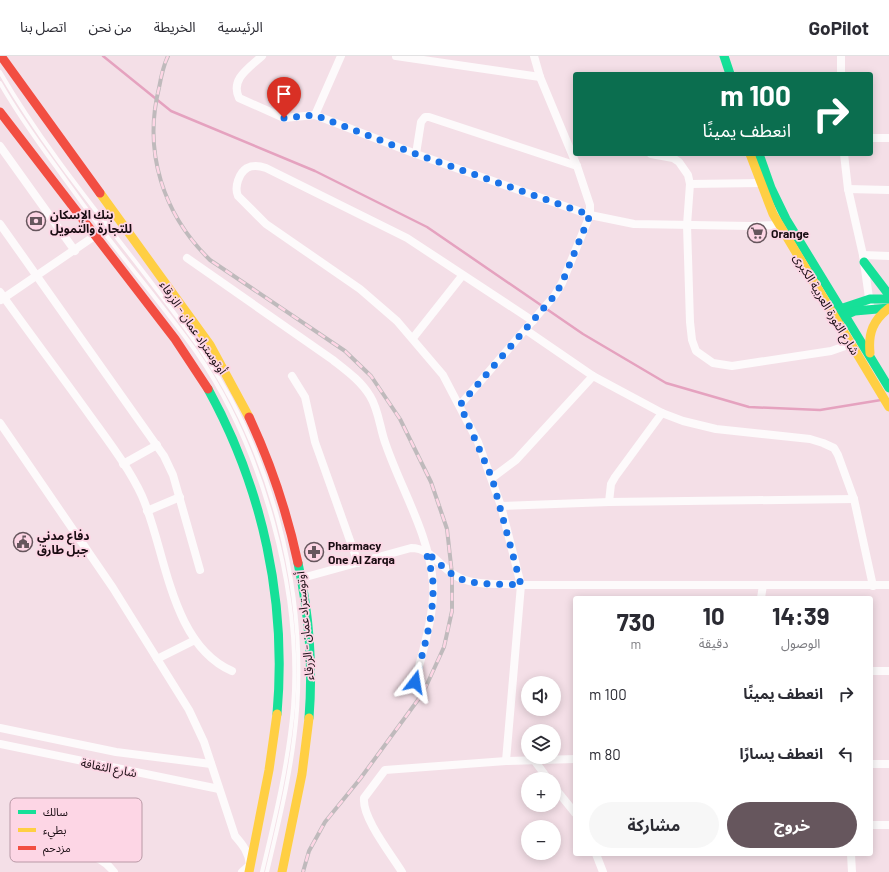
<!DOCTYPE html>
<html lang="ar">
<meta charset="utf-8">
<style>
:root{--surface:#fff;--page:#f7f7f7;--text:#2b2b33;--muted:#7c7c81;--line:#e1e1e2;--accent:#66565d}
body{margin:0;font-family:Barlow,"Noto Sans Arabic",sans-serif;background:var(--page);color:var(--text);direction:rtl;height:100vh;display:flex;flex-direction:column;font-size:15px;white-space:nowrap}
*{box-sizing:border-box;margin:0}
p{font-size:13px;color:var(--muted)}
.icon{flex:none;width:22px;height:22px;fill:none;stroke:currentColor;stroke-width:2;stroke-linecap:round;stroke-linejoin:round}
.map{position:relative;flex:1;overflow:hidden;direction:ltr}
.panel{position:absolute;left:573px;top:540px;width:300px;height:260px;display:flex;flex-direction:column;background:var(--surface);border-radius:4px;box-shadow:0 2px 10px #0003;direction:rtl}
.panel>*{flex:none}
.hud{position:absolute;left:573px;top:16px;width:300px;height:84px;border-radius:4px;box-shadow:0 2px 10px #0003;direction:rtl;background:#0b6e4f;color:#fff;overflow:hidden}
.fabs{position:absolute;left:521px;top:620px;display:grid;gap:8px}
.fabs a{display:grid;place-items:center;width:40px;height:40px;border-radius:50%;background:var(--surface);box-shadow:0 2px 10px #0003;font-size:20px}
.pin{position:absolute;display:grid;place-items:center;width:34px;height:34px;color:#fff;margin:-41px -17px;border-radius:50% 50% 50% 0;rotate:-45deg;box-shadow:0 0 4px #0007}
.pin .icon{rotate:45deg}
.me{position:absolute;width:44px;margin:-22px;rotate:14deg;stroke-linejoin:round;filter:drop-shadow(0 0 3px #0008)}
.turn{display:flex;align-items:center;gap:14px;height:84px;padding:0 16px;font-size:18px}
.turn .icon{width:52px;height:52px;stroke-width:2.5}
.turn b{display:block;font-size:28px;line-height:34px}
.eta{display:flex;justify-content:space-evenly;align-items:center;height:68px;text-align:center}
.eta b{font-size:24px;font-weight:700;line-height:28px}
.primary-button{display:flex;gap:8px;margin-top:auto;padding:8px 16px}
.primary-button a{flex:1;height:46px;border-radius:24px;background:var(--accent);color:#fff;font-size:16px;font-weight:700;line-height:46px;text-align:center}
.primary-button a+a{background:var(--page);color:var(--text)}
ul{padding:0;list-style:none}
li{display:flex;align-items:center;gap:12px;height:60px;padding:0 16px}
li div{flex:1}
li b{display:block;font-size:15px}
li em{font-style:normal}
header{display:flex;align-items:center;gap:24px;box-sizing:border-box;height:56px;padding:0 20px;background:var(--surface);border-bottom:1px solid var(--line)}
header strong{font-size:19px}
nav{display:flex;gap:22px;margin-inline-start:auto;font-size:14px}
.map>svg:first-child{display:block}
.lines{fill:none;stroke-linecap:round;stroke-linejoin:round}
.stream{stroke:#e5a2bf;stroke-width:2.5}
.lane{stroke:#fdfafb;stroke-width:4}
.street{stroke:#fdfafb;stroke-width:8}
.fast{stroke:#16e098;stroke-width:9}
.slow{stroke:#ffcf43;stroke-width:9}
.jam{stroke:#f24e42;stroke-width:9}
.rail-casing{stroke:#bfbabc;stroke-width:4}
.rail{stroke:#fdd6e5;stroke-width:2.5;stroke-dasharray:8;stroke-linecap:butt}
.route{stroke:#1a73e8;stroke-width:7;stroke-dasharray:0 12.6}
.labels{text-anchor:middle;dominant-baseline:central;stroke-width:3.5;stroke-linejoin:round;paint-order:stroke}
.poi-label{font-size:12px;font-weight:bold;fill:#190c12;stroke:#fdd6e5;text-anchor:start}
.street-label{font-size:12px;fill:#190c12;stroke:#fdd6e5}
.key{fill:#fdd6e5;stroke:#b999a6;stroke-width:1}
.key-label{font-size:11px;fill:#190c12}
</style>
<header>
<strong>GoPilot</strong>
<nav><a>الرئيسية</a><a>الخريطة</a><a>من نحن</a><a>اتصل بنا</a></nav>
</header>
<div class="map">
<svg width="889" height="816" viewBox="0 0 889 816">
<rect width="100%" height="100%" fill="#f4dfe7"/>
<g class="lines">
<path class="stream" d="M103 0 171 55 315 115 427 171 583 278 666 327 749 351 820 354 881 344"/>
<g class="lane">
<path d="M0 16C58 116 136 200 201 294 271 396 306 532 297 654 293 709 280 762 267 816"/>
<path d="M0 27C16 55 35 82 54 108 70 130 86 153 103 175 134 216 167 255 197 297 263 393 302 536 293 652 288 708 275 762 262 816"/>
</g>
<g class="street">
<path d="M262 0C249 12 230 23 239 42L284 62 315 59"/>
<path d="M341 0 315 59 416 98 590 159 634 168 750 170 779 169"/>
<path d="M396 0 540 21"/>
<path d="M841 0V18"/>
<path d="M871 82H889"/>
<path d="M0 90 75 195"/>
<path d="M416 98 421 66 425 61H429L577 110"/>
<path d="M651 98 673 102 679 106 688 119 690 128 687 169 690 266 692 284 696 295 713 307 732 310 831 295 851 288"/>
<path d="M844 98 848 133 863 199 870 249"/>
<path d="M690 128 760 127"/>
<path d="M848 133 889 134"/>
<path d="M0 168 164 400 173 419 200 514"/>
<path d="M863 199 889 200"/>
<path d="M187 202 333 304C347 315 361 325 370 340 379 354 380 374 386 389 402 435 429 478 433 527 435 557 422 598 415 626"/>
<path d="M0 236C30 278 61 319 91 361 109 386 129 412 142 440 166 494 170 588 232 615"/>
<path d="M1 244 96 179"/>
<path d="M526 274 593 320 662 357 683 365 716 373 810 383 823 387 834 392 838 399 854 443 873 530"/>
<path d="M413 282 462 220"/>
<path d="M292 320 305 341 315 386 358 507"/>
<path d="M460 349 555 239 562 227 590 159V149L577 110 540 21 534 0"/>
<path d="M0 367 113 532 189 654 204 686 235 780C243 789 249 797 250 809L242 816"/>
<path d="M123 408 157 389"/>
<path d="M492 422 516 404 593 320"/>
<path d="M609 446 611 428 615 421 662 357"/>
<path d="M501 450 609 446 854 443"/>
<path d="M147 455 180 441"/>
<path d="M302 522 411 492C433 492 442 515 460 522 477 530 502 527 521 529H889"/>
<path d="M761 542 763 529"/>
<path d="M157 603 195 584"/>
<path d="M871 615H889"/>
<path d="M0 672 116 696 211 708"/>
<path d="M0 688 219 733"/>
<path d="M534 704 548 723"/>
<path d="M506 705 521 529 501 450 478 386 443 319 397 265 360 233 266 168 238 140C234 131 239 117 247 112 253 109 260 110 266 112L407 182 533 265"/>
<path d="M871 708H889"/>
<path d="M554 731 575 757"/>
<path d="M871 769H889"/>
<path d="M30 791C58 794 96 791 114 816"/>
<path d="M596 798 603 816"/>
<path d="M851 798 852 816"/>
<path d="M402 816C391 798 362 762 364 742L385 714 506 705 575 703"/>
</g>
<g class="fast">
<path d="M724 0 730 18"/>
<path d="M759 98 771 132 786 163 889 332"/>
<path d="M864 206 889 239"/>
<path d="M834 255 870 243H889"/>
<path d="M839 262 855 255 889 252"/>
<path d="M208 333C263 433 287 545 277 658"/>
<path d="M298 507C309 557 313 611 309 662"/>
</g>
<g class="slow">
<path d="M750 98 773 158 889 351"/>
<path d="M100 137 210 289 249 361"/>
<path d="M870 297C868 277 873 264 889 252"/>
<path d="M249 816 269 714 277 658"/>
<path d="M282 816 302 718 309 662"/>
</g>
<g class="jam">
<path d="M1 0 100 137"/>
<path d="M0 56 175 283 208 333"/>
<path d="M249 361C271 408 287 456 298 507"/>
</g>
<g class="rail-casing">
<path id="rail" d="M168 0C163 10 161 21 159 32 143 96 163 158 210 204L345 295 371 320 400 363 431 426 447 473 452 518V555L444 591 423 637 360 723 325 766 309 795 303 816"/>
</g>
<use href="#rail" class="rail"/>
</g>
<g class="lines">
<path class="route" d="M284 62 315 59 416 98 590 159 562 227 555 239 460 349 492 422 521 529C500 527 471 531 453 519 443 512 435 503 426 496 429 507 433 518 433 529 434 561 423 595 415 626"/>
</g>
<defs>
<g id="bank-ring" transform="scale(1)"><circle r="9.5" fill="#fdd6e5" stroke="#66565d" stroke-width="1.5"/><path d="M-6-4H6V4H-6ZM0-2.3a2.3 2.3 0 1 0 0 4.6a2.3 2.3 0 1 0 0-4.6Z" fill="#66565d"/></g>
<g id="supermarket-ring" transform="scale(1)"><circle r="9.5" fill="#fdd6e5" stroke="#66565d" stroke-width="1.5"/><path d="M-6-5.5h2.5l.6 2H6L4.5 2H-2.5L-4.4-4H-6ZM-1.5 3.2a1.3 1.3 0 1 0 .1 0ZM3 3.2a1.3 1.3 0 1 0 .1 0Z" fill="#66565d"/></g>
<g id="civic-ring" transform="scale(1)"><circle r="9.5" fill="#fdd6e5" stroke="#66565d" stroke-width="1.5"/><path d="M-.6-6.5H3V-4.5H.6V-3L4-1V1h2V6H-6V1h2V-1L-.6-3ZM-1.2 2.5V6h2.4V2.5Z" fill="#66565d"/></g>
<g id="pharmacy-ring" transform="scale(1)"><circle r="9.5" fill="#fdd6e5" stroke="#66565d" stroke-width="1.5"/><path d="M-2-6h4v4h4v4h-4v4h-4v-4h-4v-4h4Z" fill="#66565d"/></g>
</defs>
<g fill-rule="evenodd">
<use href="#bank-ring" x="36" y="165"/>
<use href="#supermarket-ring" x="757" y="177"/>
<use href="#civic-ring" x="23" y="486"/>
<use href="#pharmacy-ring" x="314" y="496"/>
</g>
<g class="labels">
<g class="poi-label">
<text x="50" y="158">بنك الإسكان<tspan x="50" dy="14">للتجارة والتمويل</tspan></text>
<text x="771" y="177">Orange</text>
<text x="37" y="479">دفاع مدني<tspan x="37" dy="14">جبل طارق</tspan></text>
<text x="328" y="489">Pharmacy<tspan x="328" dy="14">One Al Zarqa</tspan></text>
</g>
<g class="street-label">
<text transform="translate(827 248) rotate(59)">شارع الثورة العربية الكبرى</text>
<text transform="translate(194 271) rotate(56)">أوتوستراد عمان - الزرقاء</text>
<text transform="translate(304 570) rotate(-95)">أوتوستراد عمان - الزرقاء</text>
<text transform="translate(109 711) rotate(11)">شارع الثقافة</text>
</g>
</g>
<rect x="10" y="742" width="132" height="64" rx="6" class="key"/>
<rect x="18" y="754" width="18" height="4" fill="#16e098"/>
<rect x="18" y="772" width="18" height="4" fill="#ffcf43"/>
<rect x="18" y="790" width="18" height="4" fill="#f24e42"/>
<g class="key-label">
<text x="43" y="760">سالك</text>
<text x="43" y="778">بطيء</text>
<text x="43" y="796">مزدحم</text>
</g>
</svg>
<div class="fabs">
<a><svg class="icon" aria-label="sound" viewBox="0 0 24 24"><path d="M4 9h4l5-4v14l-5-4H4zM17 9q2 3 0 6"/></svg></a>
<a><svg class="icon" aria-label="layers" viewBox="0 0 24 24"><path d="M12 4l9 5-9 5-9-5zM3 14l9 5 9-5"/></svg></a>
<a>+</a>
<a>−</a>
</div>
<div class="pin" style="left:284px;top:62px;background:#d93025"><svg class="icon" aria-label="arrive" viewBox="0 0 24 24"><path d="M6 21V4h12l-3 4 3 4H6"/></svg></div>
<svg class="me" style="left:415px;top:626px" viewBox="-20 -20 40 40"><path d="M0-17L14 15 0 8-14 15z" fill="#1a73e8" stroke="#fff" stroke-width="4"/></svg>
<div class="hud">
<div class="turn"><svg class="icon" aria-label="right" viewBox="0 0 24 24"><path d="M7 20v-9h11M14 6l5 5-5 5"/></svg><div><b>100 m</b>انعطف يمينًا</div></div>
</div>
<section class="panel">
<div class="eta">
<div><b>14:39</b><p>الوصول</p></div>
<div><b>10</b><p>دقيقة</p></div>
<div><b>730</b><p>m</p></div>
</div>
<ul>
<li><svg class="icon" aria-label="right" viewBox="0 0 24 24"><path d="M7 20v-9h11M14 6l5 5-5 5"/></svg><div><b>انعطف يمينًا</b></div><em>100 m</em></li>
<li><svg class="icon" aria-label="left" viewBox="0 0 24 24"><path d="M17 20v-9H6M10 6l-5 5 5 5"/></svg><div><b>انعطف يسارًا</b></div><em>80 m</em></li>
</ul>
<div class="primary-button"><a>خروج</a><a>مشاركة</a></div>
</section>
</div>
